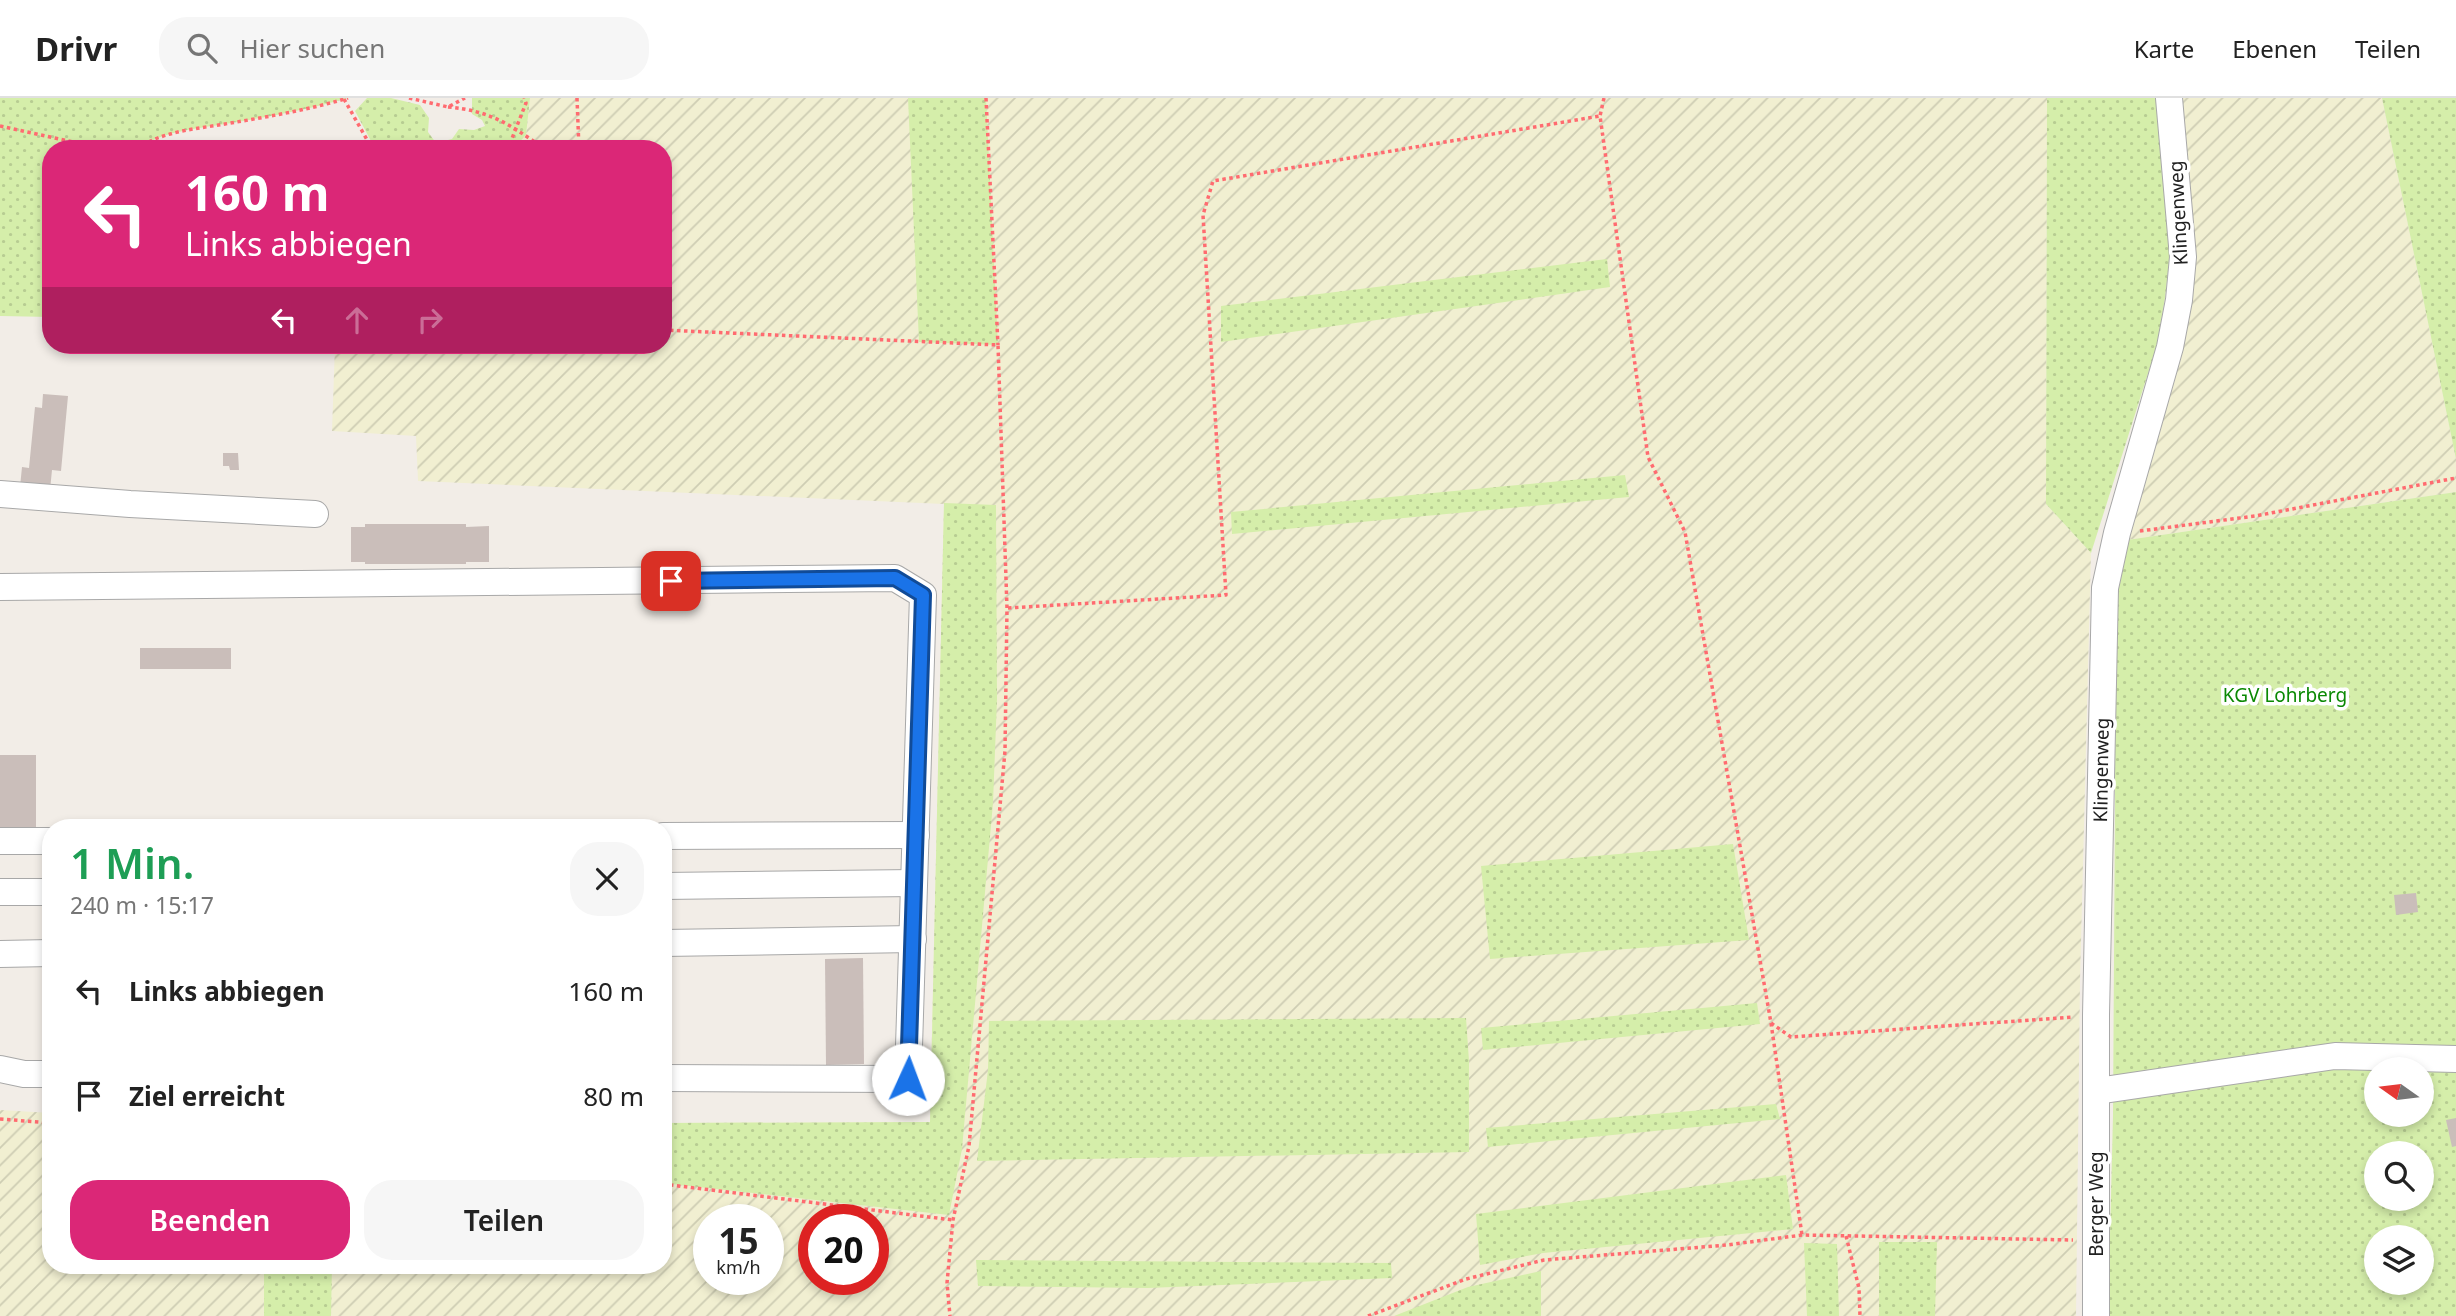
<!DOCTYPE html>
<html lang="de">
<meta charset="utf-8">
<style>
:root{--surface:#fff;--page:#f6f6f6;--text:#222;--muted:#767676;--line:#e0e0e0;--accent:#db2777}
body{margin:0;font-family:"Noto Sans",sans-serif;background:var(--page);color:var(--text);height:100vh;display:flex;flex-direction:column;font-size:26px;white-space:nowrap}
*{box-sizing:border-box;margin:0}
p{font-size:23px;color:var(--muted)}
.icon{flex:none;width:38px;height:38px;fill:none;stroke:currentColor;stroke-width:2;stroke-linecap:round;stroke-linejoin:round}
.map{position:relative;flex:1;overflow:hidden}
.panel{position:absolute;left:42px;top:721px;width:630px;height:455px;display:flex;flex-direction:column;background:var(--surface);border-radius:28px;box-shadow:0 4px 10px #0003}
.panel>*{flex:none}
.guide{position:absolute;left:42px;top:42px;width:630px;height:214px;border-radius:28px;box-shadow:0 4px 10px #0003;background:#db2777;color:#fff;overflow:hidden}
.needle{width:46px;rotate:284deg}
.buttons{position:absolute;left:2364px;top:959px;display:grid;gap:14px}
.buttons a{display:grid;place-items:center;width:70px;height:70px;border-radius:50%;background:var(--surface);box-shadow:0 4px 10px #0003;font-size:35px}
.speed{position:absolute;left:693px;top:1106px;display:flex;gap:14px;font-size:35px;font-weight:700;text-align:center}
.speed>*{display:grid;place-content:center;width:91px;height:91px;border-radius:50%;background:var(--surface);box-shadow:0 4px 10px #0003;line-height:1}
.speed small{font-size:18px;font-weight:400}
.speed .limit{border:10px solid #d22;background:#fff;color:#111}
.pin{position:absolute;display:grid;place-items:center;width:60px;height:60px;color:#fff;margin:-30px;border-radius:14px;box-shadow:0 4px 10px #0006}
.me{position:absolute;width:77px;margin:-38px;rotate:2deg;stroke-linejoin:round;filter:drop-shadow(0 0 5px #0008)}
.turn{display:flex;align-items:center;gap:24px;height:147px;padding:0 28px;font-size:32px}
.turn .icon{width:91px;height:91px;stroke-width:2.5}
.turn b{display:block;font-size:49px;line-height:60px}
.lanes{display:flex;align-items:center;height:66px;padding:0 28px;background:#0003;justify-content:center;gap:35px;direction:ltr}
.lanes .off{opacity:.35}
.round{display:grid;place-items:center;flex:none;width:74px;height:74px;border-radius:28px;background:var(--page)}
.head{display:flex;align-items:center;justify-content:space-between;height:119px;padding:0 28px}
h1{font-size:42px;font-weight:600;line-height:52px;color:#1e9e55}
.button{display:flex;gap:14px;margin-top:auto;padding:14px 28px}
.button a{flex:1;height:80px;border-radius:28px;background:var(--accent);color:#fff;font-size:28px;font-weight:600;line-height:80px;text-align:center}
.button a+a{background:var(--page);color:var(--text)}
ul{padding:0;list-style:none}
li{display:flex;align-items:center;gap:21px;height:105px;padding:0 28px}
li div{flex:1}
li b{display:block;font-size:26px}
li em{font-style:normal}
header{display:flex;align-items:center;gap:42px;box-sizing:border-box;height:98px;padding:0 35px;background:var(--surface);border-bottom:2px solid var(--line)}
header strong{font-size:33px}
nav{display:flex;gap:38px;margin-inline-start:auto;font-size:24px}
.search{width:490px;height:63px;background:var(--page);display:flex;align-items:center;gap:18px;box-sizing:border-box;padding:0 24px;border-radius:28px;color:var(--muted);font-size:26px}
.map>svg:first-child{display:block}
.farmland{fill:url(#farmland-furrows);fill-rule:evenodd}
.grass{fill:url(#grass-dots);fill-rule:evenodd}
.building{fill:#cabeba}
.lines{fill:none;stroke-linecap:round;stroke-linejoin:round}
.minor-casing{stroke:#a8a8a8;stroke-width:28}
.path{stroke:#ff6b70;stroke-width:3.5;stroke-dasharray:3.5 3.5;stroke-linecap:butt}
.minor{stroke:#fff;stroke-width:26}
.route-casing{stroke:#114b97;stroke-width:18}
.route{stroke:#1a73e8;stroke-width:12}
.labels{text-anchor:middle;dominant-baseline:central;stroke-width:7;stroke-linejoin:round;paint-order:stroke}
.street-label{font-size:19px;fill:#212121;stroke:#fff}
.park-label{font-size:19px;fill:#0b8904;stroke:#fff}
</style>
<header>
<strong>Drivr</strong>
<div class="search"><svg class="icon" aria-label="search" viewBox="0 0 24 24"><circle cx="10" cy="10" r="6"/><path d="M15 15l6 6"/></svg>Hier suchen</div>
<nav><a>Karte</a><a>Ebenen</a><a>Teilen</a></nav>
</header>
<div class="map">
<svg width="2456" height="1218" viewBox="0 0 2456 1218">
<defs>
<pattern id="farmland-furrows" width="10" height="10" patternUnits="userSpaceOnUse" patternTransform="scale(1.75)"><rect width="10" height="10" fill="#f1efd1"/><path d="M-1 1l2-2M0 10L10 0M9 11l2-2" fill="none" stroke="#cecdb3"/></pattern>
<pattern id="grass-dots" width="8" height="8" patternUnits="userSpaceOnUse" patternTransform="scale(1.75)"><rect width="8" height="8" fill="#d5eeaa"/><path d="M2 2h.1M6 6h.1" fill="none" stroke="#b7cc92" stroke-width="1.8" stroke-linecap="round"/></pattern>
</defs>
<rect width="100%" height="100%" fill="#f2ede7"/>
<g class="farmland">
<path d="M530 0H2047L2046 406 2091 455 2080 883 2076 1218H0V1012L51 1015V1167H663V1025L930 1024 944 406 418 383 416 338 332 333 335 247H663V51H513L526 37ZM709 1122H768V1181H709ZM814 1122H873V1181H814Z"/>
<path d="M2178 0H2382L2456 361V394L2127 442 2182 252Z"/>
</g>
<g class="grass">
<path d="M0 0H348C308 12 266 19 225 26 196 31 162 33 137 51H51V219L0 218Z"/>
<path d="M367 0H391L420 7 429 20 428 34 436 45 452 41 459 31 474 32 485 28 482 22 472 16V0H530L526 37 513 51 504 45 496 51H381L372 45 355 13Z"/>
<path d="M908 0H986L998 247 919 244Z"/>
<path d="M2047 0H2156L2167 102 2170 156 2165 200 2157 247 2091 455 2046 406Z"/>
<path d="M2382 0H2456V361Z"/>
<path d="M1607 161 1610 189 1221 244V208Z"/>
<path d="M1625 377 1629 399 1232 436 1231 414Z"/>
<path d="M2456 394V1218H2108L2113 1017 2115 704 2113 493 2127 442ZM2376 971H2422V1017H2376ZM2376 1055H2422V1101H2376ZM2376 1139H2422V1185H2376Z"/>
<path d="M944 405 996 407 997 601 993 705 962 1051 949 1117 663 1085V1025L930 1024Z"/>
<path d="M1733 746 1749 842 1490 861 1481 768Z"/>
<path d="M1757 905 1760 926 1483 952 1481 930Z"/>
<path d="M1466 920 1469 963V1054L977 1063 988 972 989 923Z"/>
<path d="M1776 1006 1780 1021 1488 1049 1486 1030Z"/>
<path d="M1786 1077 1793 1131 1543 1155 1480 1167 1476 1116Z"/>
<path d="M1879 1144H1937L1935 1218H1879Z"/>
<path d="M1804 1145 1837 1146 1839 1218H1807Z"/>
<path d="M976 1162 1391 1165 1392 1180 1148 1190 978 1188Z"/>
<path d="M264 1167H332L331 1218H264Z"/>
<path d="M1541 1173V1218H1394L1468 1189Z"/>
</g>
<g class="building">
<path d="M43 296 68 298 61 373 52 372 50 392 20 389 22 369 29 370 35 309 42 310Z"/>
<path d="M223 355H238L239 372H230L229 368H223Z"/>
<path d="M365 426H466V429L489 428V464H466V466H365V464H351V429H365Z"/>
<rect x="140" y="550" width="91" height="21"/>
<rect x="0" y="657" width="36" height="82"/>
<path d="M2416 795 2418 814 2396 817 2394 797Z"/>
<path d="M863 860 864 966 826 967 825 861Z"/>
<path d="M2456 1020V1048L2452 1049 2446 1022Z"/>
</g>
<g class="lines">
<g class="minor-casing">
<g id="minor">
<path d="M0 396 130 406 315 416"/>
<path d="M0 489 895 480 923 497 908 981 663 980"/>
<path d="M663 738 916 737"/>
<path d="M0 743H51"/>
<path d="M663 788 914 785"/>
<path d="M0 794H51"/>
<path d="M663 845 913 841"/>
<path d="M0 856 51 855"/>
<path d="M0 971 24 976H51"/>
<path d="M2097 993 2335 958 2456 961"/>
<path d="M2096 1218V917L2105 490 2117 435 2170 249 2179 202 2183 159 2169 0"/>
</g>
</g>
<g class="path">
<path d="M409 0 448 9 465 0"/>
<path d="M577 0 579 51"/>
<path d="M986 0 998 247"/>
<path d="M1604 0 1600 18 1648 359 1685 434 1771 925 1791 939 2073 919"/>
<path d="M344 1 370 47 375 51"/>
<path d="M448 9C492 13 510 27 545 51"/>
<path d="M0 28 105 51"/>
<path d="M137 51C162 33 196 31 225 26 266 19 308 12 348 0"/>
<path d="M505 51 509 48 526 5 524 0"/>
<path d="M663 232 998 247 1007 510 1005 653 969 1048 953 1122 947 1185 950 1218"/>
<path d="M2140 433 2255 418 2456 380"/>
<path d="M1008 510 1226 497 1203 117 1213 83 1600 18"/>
<path d="M1771 925 1802 1137"/>
<path d="M0 1021 51 1025"/>
<path d="M663 1086 953 1122"/>
<path d="M1846 1138 1859 1190 1860 1218"/>
<path d="M1368 1218 1466 1181 1544 1162 1727 1147 1802 1137 2073 1142"/>
</g>
<use href="#minor" class="minor"/>
</g>
<g class="lines">
<g class="route-casing">
<path id="route" d="M671 483 895 480 923 497 908 981"/>
</g>
<use href="#route" class="route"/>
</g>
<g class="labels">
<g class="street-label">
<text transform="translate(2178 115) rotate(-93)">Klingenweg</text>
<text transform="translate(2101 672) rotate(-89)">Klingenweg</text>
<text transform="translate(2096 1106) rotate(-90)">Berger Weg</text>
</g>
<g class="park-label">
<text x="2285" y="597">KGV Lohrberg</text>
</g>
</g>
</svg>
<div class="buttons">
<a><svg class="needle" viewBox="-14 -14 28 28"><path d="M0-13l5 13h-10z" fill="#e53935"/><path d="M0 13l5-13h-10z" fill="#767676"/></svg></a>
<a><svg class="icon" aria-label="search" viewBox="0 0 24 24"><circle cx="10" cy="10" r="6"/><path d="M15 15l6 6"/></svg></a>
<a><svg class="icon" aria-label="layers" viewBox="0 0 24 24"><path d="M12 4l9 5-9 5-9-5zM3 14l9 5 9-5"/></svg></a>
</div>
<div class="speed"><div>15<small>km/h</small></div><div class="limit">20</div></div>
<div class="pin" style="left:671px;top:483px;background:#d93025"><svg class="icon" aria-label="arrive" viewBox="0 0 24 24"><path d="M6 21V4h12l-3 4 3 4H6"/></svg></div>
<svg class="me" style="left:908px;top:981px" viewBox="-20 -20 40 40"><circle r="19" fill="#fff"/><path d="M0-13L10 11 0 6-10 11z" fill="#1a73e8"/></svg>
<div class="guide">
<div class="turn"><svg class="icon" aria-label="left" viewBox="0 0 24 24"><path d="M17 20v-9H6M10 6l-5 5 5 5"/></svg><div><b>160 m</b>Links abbiegen</div></div>
<div class="lanes"><svg class="icon" aria-label="left" viewBox="0 0 24 24"><path d="M17 20v-9H6M10 6l-5 5 5 5"/></svg><svg class="icon off" aria-label="ahead" viewBox="0 0 24 24"><path d="M12 20V5M6 11l6-6 6 6"/></svg><svg class="icon off" aria-label="right" viewBox="0 0 24 24"><path d="M7 20v-9h11M14 6l5 5-5 5"/></svg></div>
</div>
<section class="panel">
<div class="head"><div><h1>1 Min.</h1><p>240 m · 15:17</p></div><a class="round"><svg class="icon" aria-label="close" viewBox="0 0 24 24"><path d="M6 6l12 12M18 6L6 18"/></svg></a></div>
<ul>
<li><svg class="icon" aria-label="left" viewBox="0 0 24 24"><path d="M17 20v-9H6M10 6l-5 5 5 5"/></svg><div><b>Links abbiegen</b></div><em>160 m</em></li>
<li><svg class="icon" aria-label="arrive" viewBox="0 0 24 24"><path d="M6 21V4h12l-3 4 3 4H6"/></svg><div><b>Ziel erreicht</b></div><em>80 m</em></li>
</ul>
<div class="button"><a>Beenden</a><a>Teilen</a></div>
</section>
</div>
